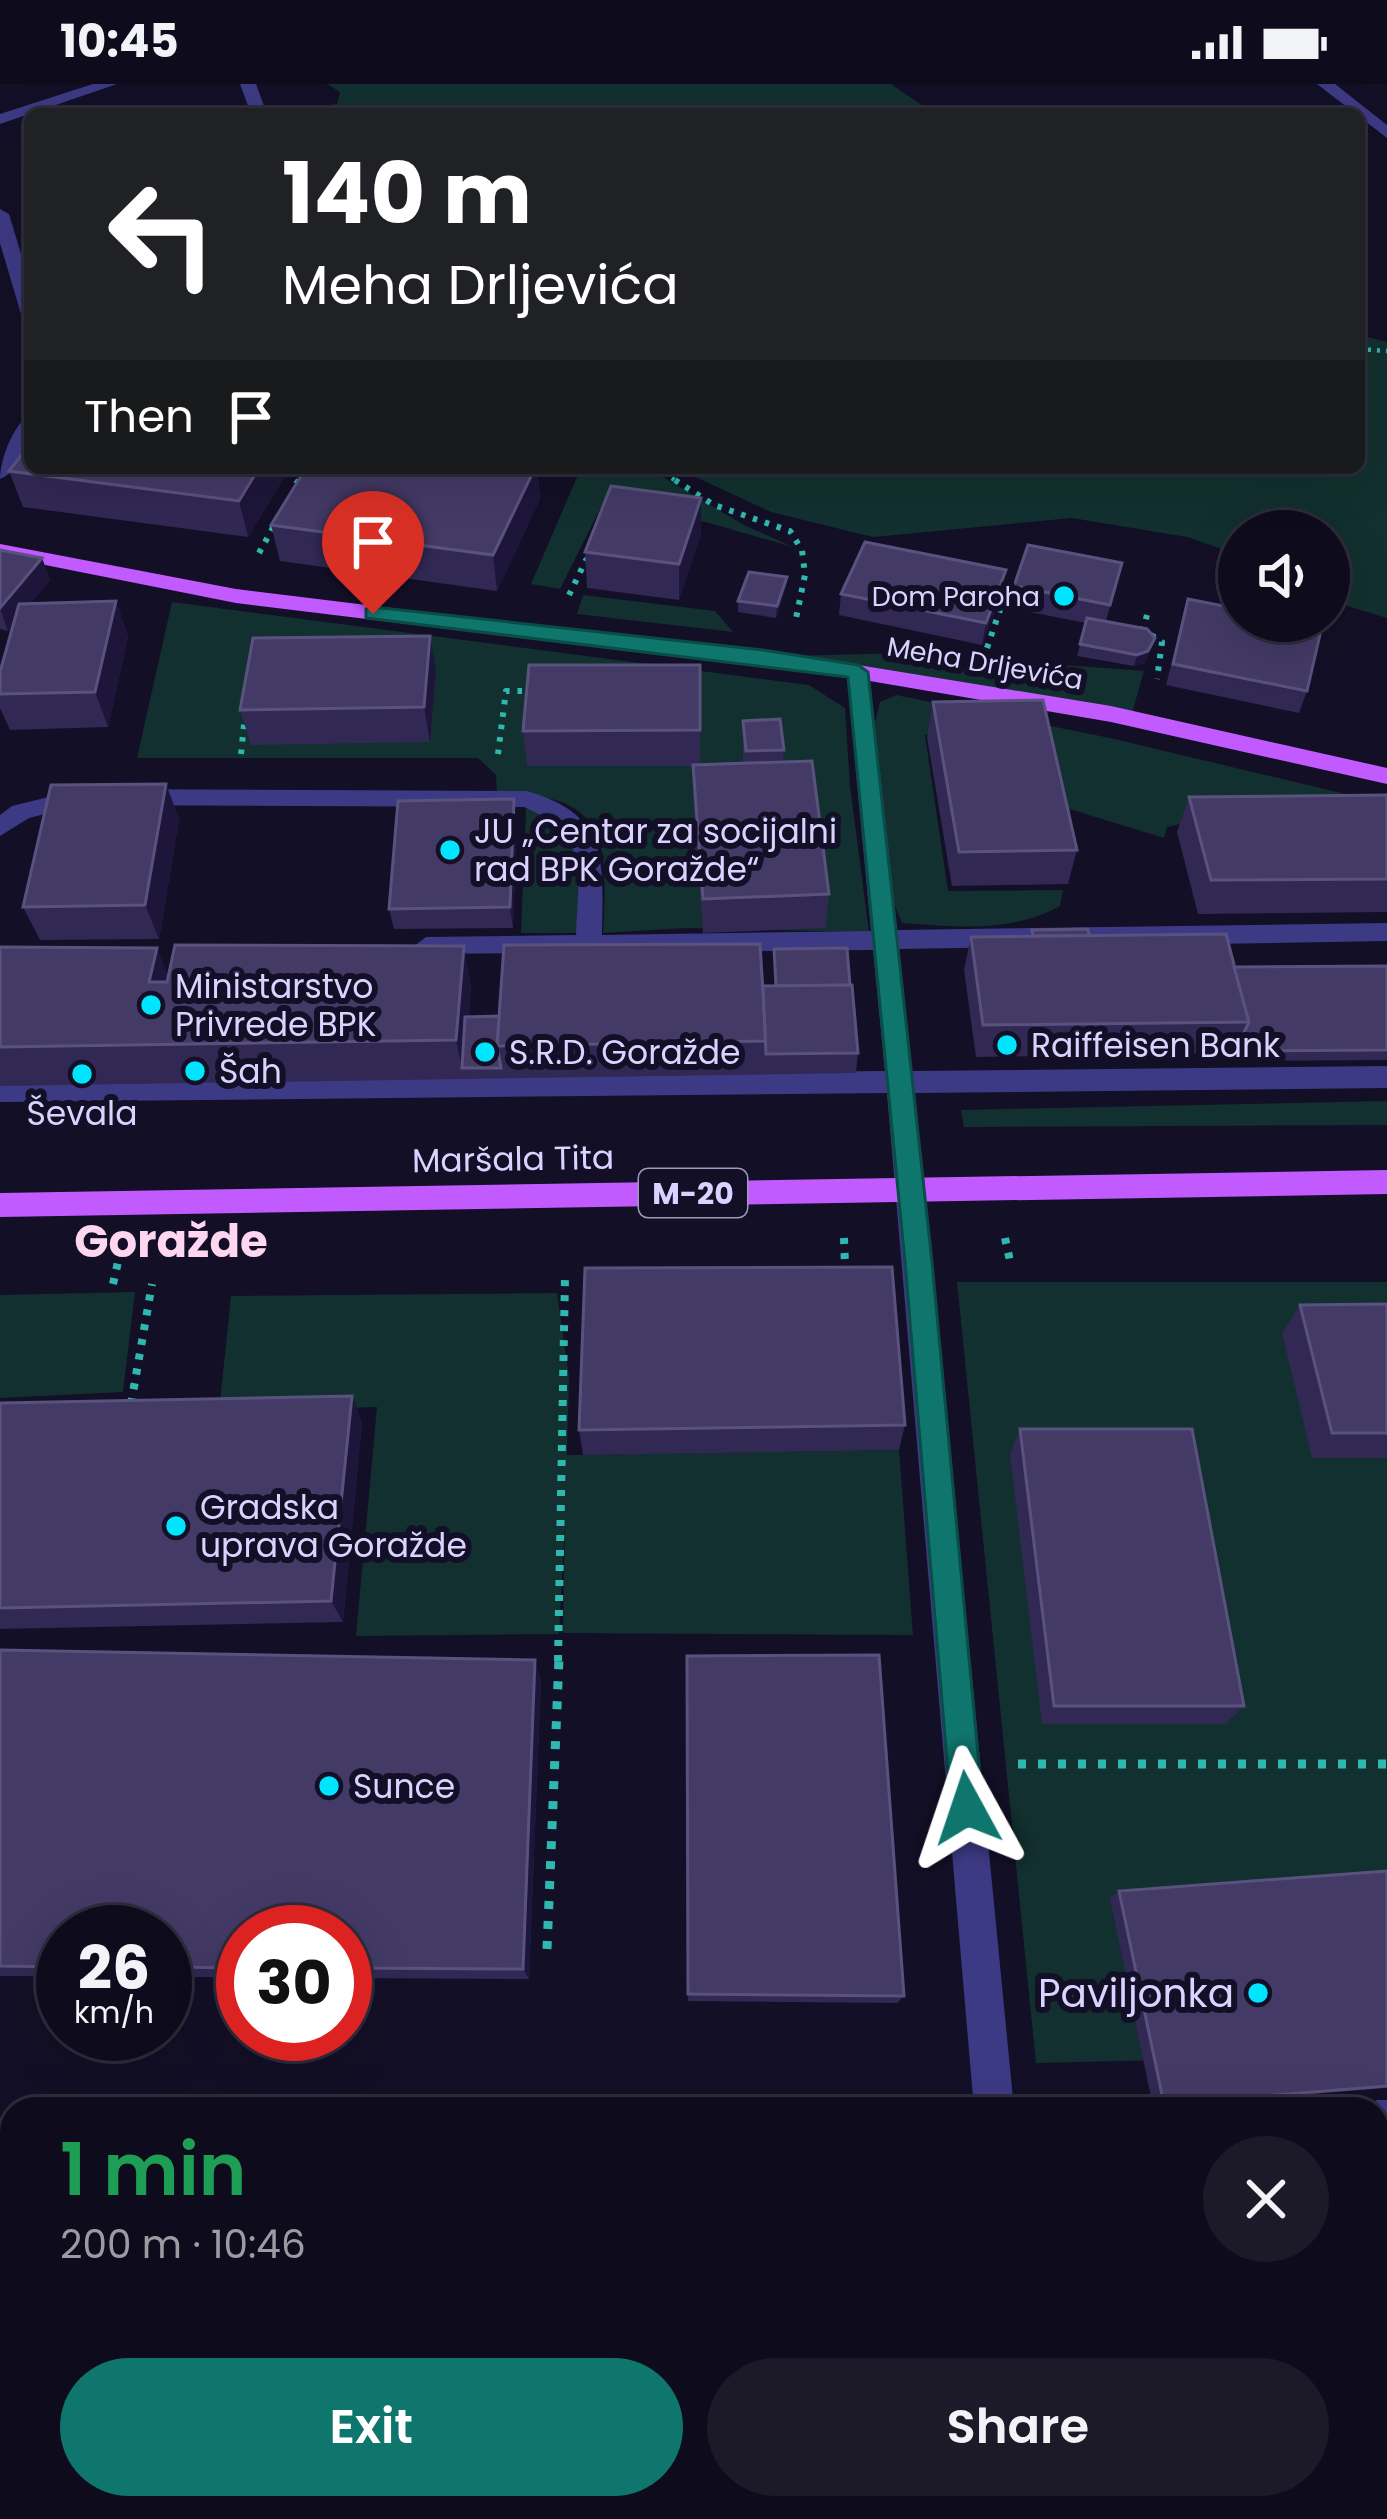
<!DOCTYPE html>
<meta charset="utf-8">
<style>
:root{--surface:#0e0b1c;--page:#1c1929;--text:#f1f3f6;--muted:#9b9ba3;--line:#2e2b3b;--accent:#0f766e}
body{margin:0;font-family:Poppins,sans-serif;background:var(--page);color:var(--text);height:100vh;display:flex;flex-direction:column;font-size:45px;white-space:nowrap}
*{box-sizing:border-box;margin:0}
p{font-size:39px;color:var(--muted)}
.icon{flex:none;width:66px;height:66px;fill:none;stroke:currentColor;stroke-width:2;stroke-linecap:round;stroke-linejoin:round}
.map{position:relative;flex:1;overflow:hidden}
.side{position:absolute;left:0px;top:2013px;width:1389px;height:423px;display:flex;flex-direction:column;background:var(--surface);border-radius:36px 36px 0 0;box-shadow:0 12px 48px #0002,0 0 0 3px var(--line)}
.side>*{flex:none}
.banner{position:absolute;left:24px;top:24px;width:1341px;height:366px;border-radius:18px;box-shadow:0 12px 48px #0002,0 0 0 3px var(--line);background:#202124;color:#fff;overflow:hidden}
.tools{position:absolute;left:1218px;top:426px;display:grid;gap:24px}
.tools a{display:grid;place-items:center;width:132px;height:132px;border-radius:50%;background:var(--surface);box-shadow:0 12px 48px #0002,0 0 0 3px var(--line);font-size:60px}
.speed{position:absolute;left:36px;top:1821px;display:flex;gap:24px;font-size:60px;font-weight:700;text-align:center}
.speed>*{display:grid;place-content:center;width:156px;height:156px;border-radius:50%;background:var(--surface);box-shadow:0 12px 48px #0002,0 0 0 3px var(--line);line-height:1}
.speed small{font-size:30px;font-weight:400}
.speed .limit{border:18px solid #d22;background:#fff;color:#111}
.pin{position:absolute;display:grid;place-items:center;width:102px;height:102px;color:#fff;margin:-123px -51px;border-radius:50% 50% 50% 0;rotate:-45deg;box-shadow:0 0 12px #0007}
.pin .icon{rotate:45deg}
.me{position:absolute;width:132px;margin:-66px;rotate:355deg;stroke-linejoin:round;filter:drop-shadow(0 0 9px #0008)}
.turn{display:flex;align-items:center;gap:42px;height:252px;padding:0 60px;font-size:54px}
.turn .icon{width:156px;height:156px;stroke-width:2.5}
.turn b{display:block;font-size:84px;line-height:102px}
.then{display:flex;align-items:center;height:114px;padding:0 60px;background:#0003;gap:24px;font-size:45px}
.round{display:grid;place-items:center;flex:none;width:126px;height:126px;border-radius:63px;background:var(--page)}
.head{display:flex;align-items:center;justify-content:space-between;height:204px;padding:0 60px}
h1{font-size:72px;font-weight:600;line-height:90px;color:#1e9e55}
.action{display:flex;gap:24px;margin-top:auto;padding:24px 60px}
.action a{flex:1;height:138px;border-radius:72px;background:var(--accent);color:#fff;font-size:48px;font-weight:600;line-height:138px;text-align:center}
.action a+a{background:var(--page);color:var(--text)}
.status{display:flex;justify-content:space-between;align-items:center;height:84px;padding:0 60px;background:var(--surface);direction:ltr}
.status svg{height:33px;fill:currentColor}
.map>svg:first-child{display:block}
.green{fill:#12302f}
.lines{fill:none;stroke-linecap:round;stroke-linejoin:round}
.path-far3{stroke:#2fb8b0;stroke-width:4.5;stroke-dasharray:3 6;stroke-linecap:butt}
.path-far2{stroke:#2fb8b0;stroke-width:6;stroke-dasharray:4.5 8;stroke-linecap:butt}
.path-far1{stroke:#2fb8b0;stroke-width:8;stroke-dasharray:6 9;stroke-linecap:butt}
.path{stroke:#2fb8b0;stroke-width:9;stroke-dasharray:8 12;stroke-linecap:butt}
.minor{fill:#3d3a85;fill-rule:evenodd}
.major{fill:#c25bff;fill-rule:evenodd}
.wall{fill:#312854}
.shaded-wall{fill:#1d163a}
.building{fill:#433a66;stroke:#5a527e;stroke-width:3}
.route{fill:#0f766e;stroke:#0a4d48;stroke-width:3}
.poi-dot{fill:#00e5ff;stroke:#130f26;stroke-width:4.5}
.labels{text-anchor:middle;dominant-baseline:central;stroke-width:12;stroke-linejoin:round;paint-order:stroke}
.far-poi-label{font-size:27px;fill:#d9d4ff;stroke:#130f26;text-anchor:end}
.far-street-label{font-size:27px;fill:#d9d4ff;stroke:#130f26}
.shield{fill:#130f26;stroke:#9e99be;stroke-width:3}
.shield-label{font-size:30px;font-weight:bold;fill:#d9d4ff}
.poi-label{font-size:33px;fill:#d9d4ff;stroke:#130f26;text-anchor:start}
.street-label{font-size:33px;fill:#d9d4ff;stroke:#130f26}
.near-poi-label{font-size:39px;fill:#d9d4ff;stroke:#130f26;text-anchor:end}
.district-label{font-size:45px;font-weight:bold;fill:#ffd6f0;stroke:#130f26}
</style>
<div class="status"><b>10:45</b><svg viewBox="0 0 49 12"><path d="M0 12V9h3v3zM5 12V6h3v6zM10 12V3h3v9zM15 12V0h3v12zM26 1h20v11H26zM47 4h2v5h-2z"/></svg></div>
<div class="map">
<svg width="1387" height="2435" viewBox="0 0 1387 2435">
<rect width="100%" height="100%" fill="#130f26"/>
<g class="green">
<path d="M327 0H891L935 30H307L303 25 337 20 340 8Z"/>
<path d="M1359 251 1387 258V534L1344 521 1329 511V447H1239V471L1187 453 1072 434 873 453 771 428 676 384H1359Z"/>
<path d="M581 384H648L744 441 793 463 706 438 602 421 560 505 531 500Z"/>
<path d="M583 511 715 527 733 548 577 530Z"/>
<path d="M172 518 809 601 845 624 850 702 869 848 686 844 603 849C608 754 608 711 497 708L496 691 478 674H137Z"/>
<path d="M905 569 1144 587 1132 629 787 572Z"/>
<path d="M896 611 1110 654 1387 720 1185 739 1167 743 1164 754 1063 723 935 649 925 651 948 807 1063 806 1060 822C1012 849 955 843 902 839L893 817 866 676 880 618Z"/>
<path d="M526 724 548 730 577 758 579 849H521Z"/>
<path d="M1387 1017V1041L964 1043 961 1026Z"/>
<path d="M957 1198H1387V1971L1036 1979Z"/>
<path d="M135 1208 123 1308 0 1314V1211Z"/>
<path d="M557 1209 569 1293 567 1371 899 1366 913 1551 563 1549 565 1437 559 1550 356 1552 377 1323 219 1328 231 1212Z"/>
</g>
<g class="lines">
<g class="path-far3">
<path d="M1359 265 1387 267"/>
<path d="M657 384 679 399"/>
<path d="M297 399 305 384"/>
</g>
<g class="path-far2">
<path d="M675 396 714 421 790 447 802 466 805 491 795 539"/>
<path d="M296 400 299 396"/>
<path d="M259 469 275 440"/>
<path d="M569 511 586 476 592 477"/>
<path d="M1147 531 1143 546 1162 558 1157 595"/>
<path d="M987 564 1007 505 998 504"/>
<path d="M241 670 245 631"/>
<path d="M498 670 506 607H535"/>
</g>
<g class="path-far1">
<path d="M844 1154 845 1183"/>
<path d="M1005 1154 1010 1177"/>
<path d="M113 1200 120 1169"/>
<path d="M131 1320 152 1200"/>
<path d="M558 1577 565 1192"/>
</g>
<g class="path">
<path d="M1018 1680H1387"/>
<path d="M547 1865 559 1574"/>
<path d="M1377 2347H1387"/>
<path d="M0 2365H12"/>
<path d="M973 2424 974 2435"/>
</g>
<g class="minor">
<path d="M93 0H117L0 40V30Z"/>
<path d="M240 0H256L267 30H251Z"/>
<path d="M1317 0H1335L1387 41V54Z"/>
<path d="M0 125 9 130 30 200V236L21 230 0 159Z"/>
<path d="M30 331C30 359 27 382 0 395 0 376 13 340 30 331Z"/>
<path d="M858 581 869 588 897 846 1387 839V857L899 865 912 987 1387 982V1004L915 1009 1014 2025H974L887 1009 0 1018V996L885 987 873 866 417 870 413 863 426 853 576 851C578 790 591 751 524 723L81 721 29 734 0 752V731L12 722 81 705 527 707C610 731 603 777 602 851L871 847 847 588Z"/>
<path d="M1377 2016H1387V2056H1377V2025H1362Z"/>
</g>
<g class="major">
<path d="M0 460 236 505 858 581 1111 622 1387 684V700L1111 638 858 595 236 519 0 472Z"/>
<path d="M1387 1086V1110L0 1133V1109Z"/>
</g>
</g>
<g class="wall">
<path d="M290 384 248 453 23 423 9 387Z"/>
<path d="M306 384H537L540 415 497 507 280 477 271 441Z"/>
<path d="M701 414V450L679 516 587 504 585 468Z"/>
<path d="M0 466 42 474 50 496 31 519 116 517 128 553 108 643 10 646 0 624V588L14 540 8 547 0 545Z"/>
<path d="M1122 479 1106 537 1155 554 1145 579 1134 582 1077 572 1086 539 1010 524 1014 502Z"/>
<path d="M787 493 786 504 776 534 738 528V517Z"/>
<path d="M1002 507 982 561 839 531 841 510Z"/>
<path d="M1188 515 1307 607 1299 629 1166 601Z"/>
<path d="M700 581V680L743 679V637L784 666 783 678 829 810 826 844 703 849 693 716V682H527L523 647Z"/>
<path d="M436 587 430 658 251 661 240 626Z"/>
<path d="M933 618 1077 766 1068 800 952 802 927 653Z"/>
<path d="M166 700 179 735 159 855 40 856 23 823Z"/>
<path d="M1387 711V828L1198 830 1177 748 1189 713Z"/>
<path d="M517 736 513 844 394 845 389 825Z"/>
<path d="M1032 846 1089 852 1234 883 1387 882V976L1236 977 1234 969 976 973 964 886 971 853 1030 852Z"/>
<path d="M0 863 169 892 471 901 469 932H499L775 902 774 865 858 969 856 989 0 1002Z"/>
<path d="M1387 1220V1374H1312L1282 1249 1300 1221Z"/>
<path d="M0 1319 362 1338 343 1538 0 1545Z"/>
<path d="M905 1341 899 1366 583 1371 579 1346Z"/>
<path d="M1020 1345 1244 1622 1225 1640H1042L1010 1370Z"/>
<path d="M0 1566 541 1595 529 1895 345 1894V1848H243V1893H165V1848H63V1892H0Z"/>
<path d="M687 1572 904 1912 897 1919 688 1917Z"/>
<path d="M1387 1787V2004L1153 2023 1110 1814 1119 1807Z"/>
</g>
<g class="shaded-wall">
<path d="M259 384H290L248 453 239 417Z"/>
<path d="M535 384H537L540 415 497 507 493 471Z"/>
<path d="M701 414V450L679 516V480Z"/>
<path d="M42 474 50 496 8 547 0 524Z"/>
<path d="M1006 486 1002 507 982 561 986 539Z"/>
<path d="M787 493 786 504 776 534 777 522Z"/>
<path d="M116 517 128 553 108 643 95 608Z"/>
<path d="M430 552 436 587 430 658 424 623Z"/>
<path d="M1155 554 1145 579 1134 582 1137 571Z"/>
<path d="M166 700 179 735 159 855 145 821Z"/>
<path d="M514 715 517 736 513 844 510 823Z"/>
<path d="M464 862 471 901 465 984H462L456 956Z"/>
<path d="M157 864 173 904 149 898Z"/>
<path d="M352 1312 362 1338 343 1538 331 1517Z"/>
<path d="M535 1576 541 1595 529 1895 523 1885Z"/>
</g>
<g class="building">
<path d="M30 360V384H259L239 417 9 387Z"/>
<path d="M306 384H535L493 471 271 441Z"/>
<path d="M611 402 701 414 679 480 585 468Z"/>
<path d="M865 458 1006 486 986 539 841 510Z"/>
<path d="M1028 461 1122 479 1110 521 1014 502Z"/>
<path d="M0 466 42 474 0 524Z"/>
<path d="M749 488 787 493 777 522 738 517Z"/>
<path d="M1188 515 1239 525V537H1297L1322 542 1307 607 1173 580Z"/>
<path d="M116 517 95 608 0 610V588L19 520Z"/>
<path d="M1087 534 1147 545 1155 554 1148 567 1137 571 1080 560Z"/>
<path d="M430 552 424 623 240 626 253 554Z"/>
<path d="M529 581H700V646L523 647Z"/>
<path d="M1043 616 1077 766 959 768 933 618Z"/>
<path d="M780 635 784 666 746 667 743 637Z"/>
<path d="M812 677 829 810 703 815 693 681Z"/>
<path d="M166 700 145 821 23 823 51 701Z"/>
<path d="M1387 711V795L1211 796 1189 713Z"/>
<path d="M514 715 510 823 389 825 398 717Z"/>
<path d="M1088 845 1089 852H1033L1032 846Z"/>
<path d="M1226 850 1249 938 983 941 971 853Z"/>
<path d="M760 860 766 957 497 962 504 861Z"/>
<path d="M175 861 464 862 456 956 0 963V863L157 864 149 898H167Z"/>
<path d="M847 864 850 901 776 902 774 865Z"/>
<path d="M1387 882V966L1241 967 1239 959 1249 938 1234 883Z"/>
<path d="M852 901 858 969 766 970 763 902Z"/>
<path d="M499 932 497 962 501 984H462L465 933Z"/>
<path d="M892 1183 905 1341 579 1346 585 1184Z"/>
<path d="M1387 1220V1349H1332L1300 1221Z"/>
<path d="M352 1312 331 1517 0 1524V1319Z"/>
<path d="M1020 1345H1192L1244 1622H1054Z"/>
<path d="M0 1566 535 1576 523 1885 345 1884V1848H243V1884L165 1883V1848H63V1883L0 1882Z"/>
<path d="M879 1571 904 1912 688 1910 687 1572Z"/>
<path d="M1387 1787V2002L1164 2020 1119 1807Z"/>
</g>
<path class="route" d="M373 523 763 566 858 581 868 588 932 1178 983 1724 978 1735 967 1740 955 1735 951 1724 905 1178 848 593 366 534V525Z"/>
<g class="poi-dot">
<circle cx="1064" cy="512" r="12"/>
<circle cx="450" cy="766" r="12"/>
<circle cx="151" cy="921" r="12"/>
<circle cx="1007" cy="961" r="12"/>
<circle cx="485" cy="968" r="12"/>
<circle cx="195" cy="987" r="12"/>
<circle cx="82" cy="990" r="12"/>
<circle cx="176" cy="1442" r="12"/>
<circle cx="329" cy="1702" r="12"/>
<circle cx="1258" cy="1909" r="12"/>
</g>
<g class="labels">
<g class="far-poi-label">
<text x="1040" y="512">Dom Paroha</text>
</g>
<g class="far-street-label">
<text transform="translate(985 579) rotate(10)">Meha Drljevića</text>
</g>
<rect class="shield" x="639" y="1085" width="108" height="48" rx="9"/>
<g class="shield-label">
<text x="693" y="1109">M-20</text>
</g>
<g class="poi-label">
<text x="474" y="747">JU „Centar za socijalni<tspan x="474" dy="38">rad BPK Goražde“</tspan></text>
<text x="175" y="902">Ministarstvo<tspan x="175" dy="38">Privrede BPK</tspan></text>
<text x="1031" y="961">Raiffeisen Bank</text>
<text x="509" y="968">S.R.D. Goražde</text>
<text x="219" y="987">Šah</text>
<text x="82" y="1029" text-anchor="middle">Ševala</text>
<text x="200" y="1423">Gradska<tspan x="200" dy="38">uprava Goražde</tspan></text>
<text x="353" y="1702">Sunce</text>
</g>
<g class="street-label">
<text transform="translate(513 1075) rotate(-1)">Maršala Tita</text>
</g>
<g class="near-poi-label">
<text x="1234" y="1909">Paviljonka</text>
</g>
<g class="district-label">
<text x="171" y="1157">Goražde</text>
</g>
</g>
</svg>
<div class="tools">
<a><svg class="icon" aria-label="sound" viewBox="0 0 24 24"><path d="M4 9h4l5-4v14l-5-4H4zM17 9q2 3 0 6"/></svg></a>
</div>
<div class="speed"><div>26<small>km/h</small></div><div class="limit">30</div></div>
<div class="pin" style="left:373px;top:530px;background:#d93025"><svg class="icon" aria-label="arrive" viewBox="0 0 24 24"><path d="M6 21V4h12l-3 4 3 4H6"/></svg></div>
<svg class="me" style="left:967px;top:1724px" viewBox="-20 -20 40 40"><path d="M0-17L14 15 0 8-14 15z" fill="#0f766e" stroke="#fff" stroke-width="4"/></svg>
<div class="banner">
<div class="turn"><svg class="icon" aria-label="left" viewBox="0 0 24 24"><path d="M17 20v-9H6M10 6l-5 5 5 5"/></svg><div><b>140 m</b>Meha Drljevića</div></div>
<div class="then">Then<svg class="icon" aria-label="arrive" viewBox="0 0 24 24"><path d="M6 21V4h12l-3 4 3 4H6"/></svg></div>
</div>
<section class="side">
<div class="head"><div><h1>1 min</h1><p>200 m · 10:46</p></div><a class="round"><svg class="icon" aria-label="close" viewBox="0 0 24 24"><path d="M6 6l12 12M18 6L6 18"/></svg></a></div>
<div class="action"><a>Exit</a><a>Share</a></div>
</section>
</div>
